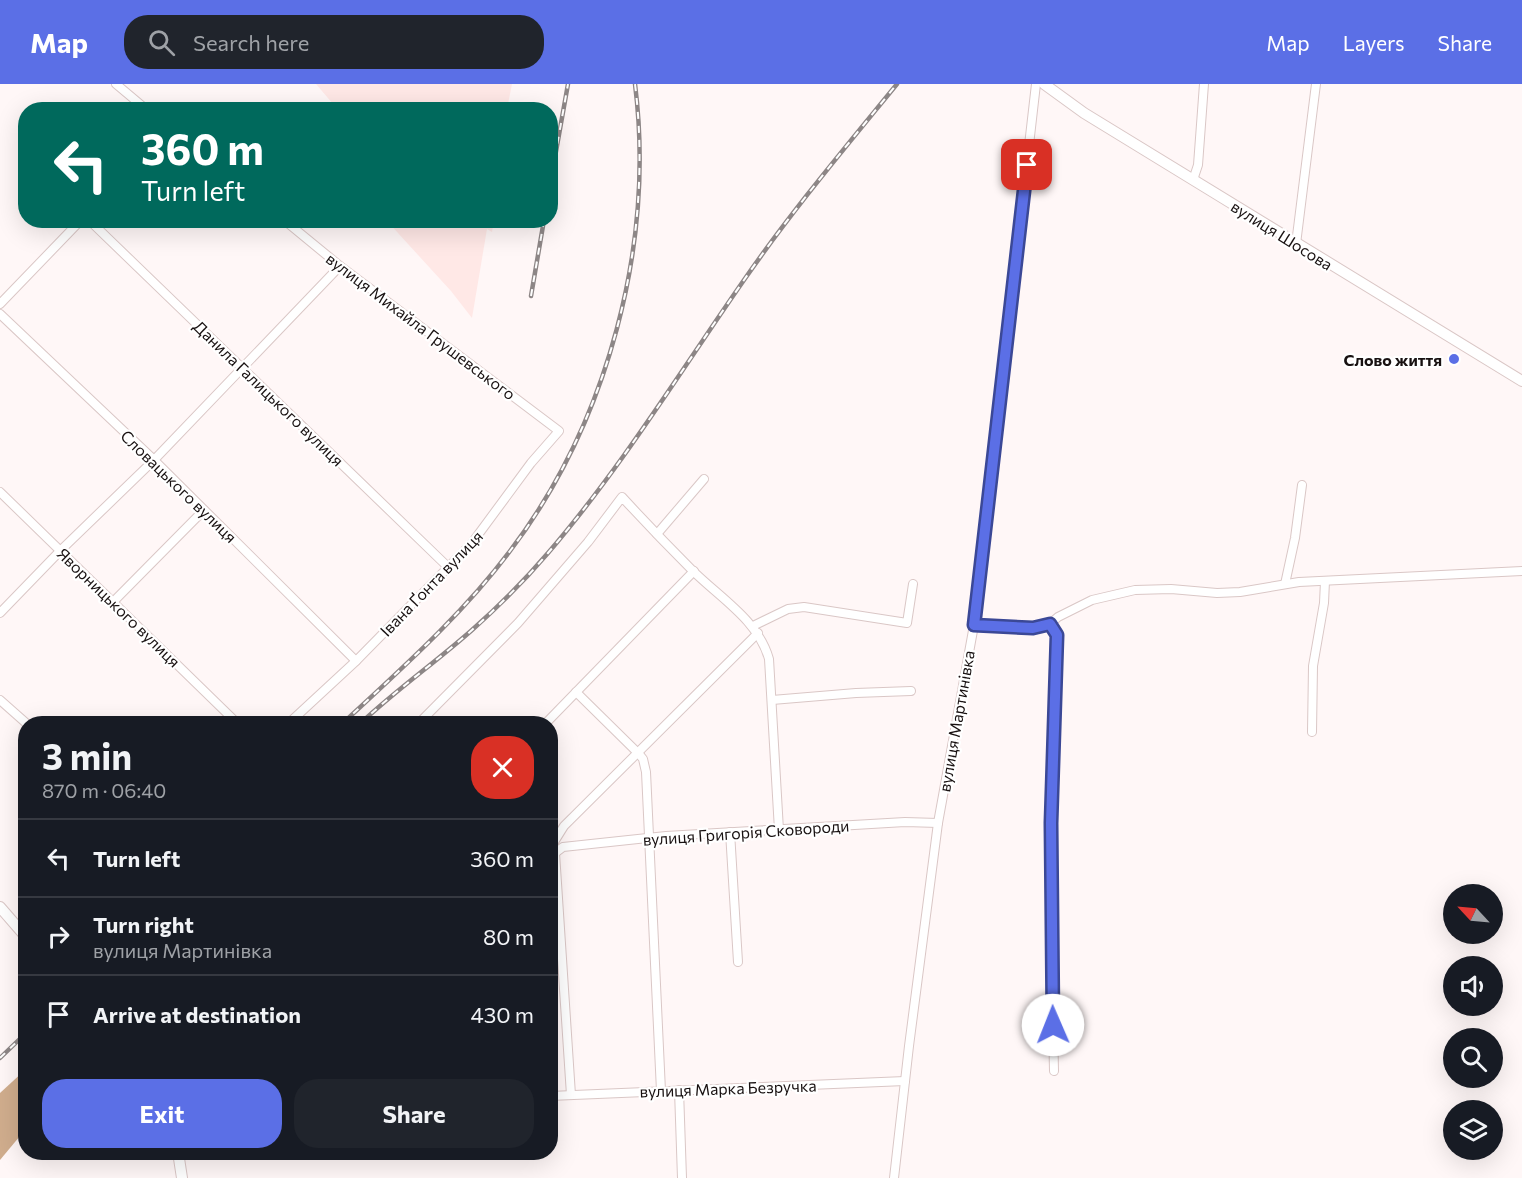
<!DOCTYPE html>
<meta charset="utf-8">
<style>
:root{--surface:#171b24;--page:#20242c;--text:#f1f3f6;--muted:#9ea1a6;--line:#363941;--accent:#5b6fe6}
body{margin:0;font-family:Commissioner,sans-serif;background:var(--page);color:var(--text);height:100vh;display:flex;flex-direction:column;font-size:22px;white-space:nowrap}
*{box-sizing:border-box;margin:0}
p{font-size:20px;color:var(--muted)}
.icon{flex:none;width:33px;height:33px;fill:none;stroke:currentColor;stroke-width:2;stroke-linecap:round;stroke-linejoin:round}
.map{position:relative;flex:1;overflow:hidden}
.details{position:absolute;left:18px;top:632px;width:540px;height:444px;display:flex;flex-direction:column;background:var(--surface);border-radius:24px;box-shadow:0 6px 24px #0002}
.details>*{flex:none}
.top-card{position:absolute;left:18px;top:18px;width:540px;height:126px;border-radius:24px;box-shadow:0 6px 24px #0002;background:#00695c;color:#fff;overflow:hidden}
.needle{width:39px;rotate:296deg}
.buttons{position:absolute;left:1443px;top:800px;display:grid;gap:12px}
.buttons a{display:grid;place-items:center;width:60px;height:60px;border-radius:50%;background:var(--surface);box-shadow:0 6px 24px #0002;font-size:30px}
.pin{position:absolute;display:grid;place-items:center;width:51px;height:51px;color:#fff;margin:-26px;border-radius:12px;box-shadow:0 3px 9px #0006}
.me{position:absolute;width:66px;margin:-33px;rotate:359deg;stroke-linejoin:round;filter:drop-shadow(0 0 4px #0008)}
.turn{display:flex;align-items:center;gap:21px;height:126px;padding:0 24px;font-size:27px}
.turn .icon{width:78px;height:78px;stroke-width:2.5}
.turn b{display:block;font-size:42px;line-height:51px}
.round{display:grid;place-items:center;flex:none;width:63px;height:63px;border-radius:24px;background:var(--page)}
.headline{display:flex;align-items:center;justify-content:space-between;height:102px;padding:0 24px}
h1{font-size:36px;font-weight:700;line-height:45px}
.cta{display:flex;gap:12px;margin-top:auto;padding:12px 24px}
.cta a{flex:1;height:69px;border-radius:24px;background:var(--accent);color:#fff;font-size:24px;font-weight:700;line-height:69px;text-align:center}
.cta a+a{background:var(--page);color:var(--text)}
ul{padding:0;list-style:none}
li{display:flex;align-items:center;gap:18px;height:78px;padding:0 24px;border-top:2px solid var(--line)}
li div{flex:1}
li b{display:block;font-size:22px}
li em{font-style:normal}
header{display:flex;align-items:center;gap:36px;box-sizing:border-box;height:84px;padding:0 30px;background:var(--accent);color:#fff}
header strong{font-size:28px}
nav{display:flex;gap:33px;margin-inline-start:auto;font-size:21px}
.search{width:420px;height:54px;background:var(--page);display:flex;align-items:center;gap:15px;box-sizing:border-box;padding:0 21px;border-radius:24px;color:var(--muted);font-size:22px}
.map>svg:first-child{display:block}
.built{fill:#ffe8e6}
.forest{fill:#d0ad8d}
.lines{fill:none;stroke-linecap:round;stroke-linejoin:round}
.minor-casing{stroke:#dac7c6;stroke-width:10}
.major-casing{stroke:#dac7c6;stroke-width:12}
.minor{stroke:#fff;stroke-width:8}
.major{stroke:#fff;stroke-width:10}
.rail-casing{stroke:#8d8686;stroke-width:4.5}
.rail{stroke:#fff;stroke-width:2;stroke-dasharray:7;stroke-linecap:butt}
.route-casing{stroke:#3b4896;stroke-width:15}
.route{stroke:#5b6fe6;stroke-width:10}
.poi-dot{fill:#5b6fe6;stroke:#fff;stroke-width:2}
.labels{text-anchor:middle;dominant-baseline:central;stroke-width:4.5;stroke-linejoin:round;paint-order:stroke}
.street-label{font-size:16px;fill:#181111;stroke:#fff}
.poi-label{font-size:16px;font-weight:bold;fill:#181111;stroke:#fff;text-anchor:end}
</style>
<header>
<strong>Map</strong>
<div class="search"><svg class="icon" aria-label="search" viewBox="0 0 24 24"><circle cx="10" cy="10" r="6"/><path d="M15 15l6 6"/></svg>Search here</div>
<nav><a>Map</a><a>Layers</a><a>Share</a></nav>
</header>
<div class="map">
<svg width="1522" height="1094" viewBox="0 0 1522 1094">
<rect width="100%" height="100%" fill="#fff7f7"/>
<g class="built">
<path d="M316 0H512L507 25 331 26 333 20Z"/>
<path d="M387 137H494L492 148 487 145 472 234 451 207Z"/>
</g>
<path class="forest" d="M25 986V1046L0 1076V1009Z"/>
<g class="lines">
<g class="minor-casing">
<g id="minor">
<path d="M116 0 147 26"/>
<path d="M1193 96 1198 81 1204 0"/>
<path d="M89 136 448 483"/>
<path d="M284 136 340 182 559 347 531 379 472 459 356 577 289 639"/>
<path d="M1296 160 1316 0"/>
<path d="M0 220 81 136"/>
<path d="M0 230 154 376 356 577"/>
<path d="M0 408 237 639"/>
<path d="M657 450 704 395"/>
<path d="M1285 500 1295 454 1302 401"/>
<path d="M113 518 204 426"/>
<path d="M0 529 61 466 154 376 340 182"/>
<path d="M1050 540 1057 551 1051 739V847L1054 987"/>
<path d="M974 541 1033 544 1050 540 1058 533 1092 516 1135 506 1171 505 1217 509 1240 508 1299 498 1522 487"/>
<path d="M753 542 788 525 804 523 907 539 913 500"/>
<path d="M576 608 639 670 643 675 646 688 661 1007"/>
<path d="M0 616 26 639"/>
<path d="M772 616 856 609 911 607"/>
<path d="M419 639 518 539 588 458 622 413C645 438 668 462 692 486 720 514 758 536 769 575L779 746"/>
<path d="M546 639 694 487"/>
<path d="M1312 648 1313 582 1324 519 1325 497"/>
<path d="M730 748 738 878"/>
<path d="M551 768 554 758 564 742 758 549"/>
<path d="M552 768 555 769 571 1011"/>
<path d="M555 769 563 763 666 752 905 738 938 739"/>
<path d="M679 1006 682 1094"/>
<path d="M550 1012 905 997"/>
<path d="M894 1094 909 962 938 739 974 541 1036 0"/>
</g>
</g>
<g class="major-casing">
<g id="major">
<path d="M1044 0 1084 29 1522 297"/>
<path d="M0 823 26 853"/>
<path d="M178 1068 182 1094"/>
</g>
</g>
<use href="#minor" class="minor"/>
<use href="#major" class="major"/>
<g class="rail-casing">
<g id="rail">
<path d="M550 101 568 0"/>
<path d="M531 212 544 136"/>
<path d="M343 639C401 585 462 531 510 467 608 338 655 160 635 0"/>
<path d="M361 639C396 606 436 578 472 546 499 522 525 496 548 469 621 384 680 288 744 196 791 128 844 65 897 0"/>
<path d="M0 974 26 949"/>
</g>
</g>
<use href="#rail" class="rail"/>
</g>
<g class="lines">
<g class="route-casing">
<path id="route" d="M1027 81 974 541 1033 544 1050 540 1057 551 1051 739 1053 941"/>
</g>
<use href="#route" class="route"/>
</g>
<circle class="poi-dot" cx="1454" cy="275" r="6"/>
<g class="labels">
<g class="street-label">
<text transform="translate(1282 151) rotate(32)">вулиця Шосова</text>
<text transform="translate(421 242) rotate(37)">вулиця Михайла Грушевського</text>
<text transform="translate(269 309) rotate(44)">Данила Галицького вулиця</text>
<text transform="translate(179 402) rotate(44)">Словацького вулиця</text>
<text transform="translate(431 499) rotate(-46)">Івана Ґонта вулиця</text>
<text transform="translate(119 523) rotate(44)">Яворницького вулиця</text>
<text transform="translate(956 637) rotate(-80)">вулиця Мартинівка</text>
<text transform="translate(746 748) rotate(-4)">вулиця Григорія Сковороди</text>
<text transform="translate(728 1004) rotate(-2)">вулиця Марка Безручка</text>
</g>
<g class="poi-label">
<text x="1442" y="275">Слово життя</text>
</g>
</g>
</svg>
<div class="buttons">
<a><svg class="needle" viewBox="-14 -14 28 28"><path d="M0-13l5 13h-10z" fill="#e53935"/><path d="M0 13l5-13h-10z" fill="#9ea1a6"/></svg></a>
<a><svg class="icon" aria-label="sound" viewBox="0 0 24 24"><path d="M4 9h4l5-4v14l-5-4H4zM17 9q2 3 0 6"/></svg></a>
<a><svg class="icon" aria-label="search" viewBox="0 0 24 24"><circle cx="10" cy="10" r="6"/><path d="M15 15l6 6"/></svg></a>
<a><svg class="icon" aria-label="layers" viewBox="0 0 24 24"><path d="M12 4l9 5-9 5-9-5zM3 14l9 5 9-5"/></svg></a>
</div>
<div class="pin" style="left:1027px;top:81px;background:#d93025"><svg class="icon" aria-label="arrive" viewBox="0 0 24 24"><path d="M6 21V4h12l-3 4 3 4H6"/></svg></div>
<svg class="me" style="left:1053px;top:941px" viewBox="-20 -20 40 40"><circle r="19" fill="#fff"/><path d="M0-13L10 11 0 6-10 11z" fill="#5b6fe6"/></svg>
<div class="top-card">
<div class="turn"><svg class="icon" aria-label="left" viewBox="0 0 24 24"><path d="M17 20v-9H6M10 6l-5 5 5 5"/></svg><div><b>360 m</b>Turn left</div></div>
</div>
<section class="details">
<div class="headline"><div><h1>3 min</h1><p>870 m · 06:40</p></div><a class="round" style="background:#d93025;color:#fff"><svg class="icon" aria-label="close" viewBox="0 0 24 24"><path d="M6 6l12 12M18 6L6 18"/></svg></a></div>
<ul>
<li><svg class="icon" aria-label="left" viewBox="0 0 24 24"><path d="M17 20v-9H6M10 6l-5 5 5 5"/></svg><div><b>Turn left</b></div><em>360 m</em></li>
<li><svg class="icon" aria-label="right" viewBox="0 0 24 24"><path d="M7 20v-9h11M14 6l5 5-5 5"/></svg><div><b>Turn right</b><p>вулиця Мартинівка</p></div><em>80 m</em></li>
<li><svg class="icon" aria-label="arrive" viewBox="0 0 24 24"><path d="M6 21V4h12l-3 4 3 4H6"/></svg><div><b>Arrive at destination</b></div><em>430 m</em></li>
</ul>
<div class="cta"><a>Exit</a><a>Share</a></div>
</section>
</div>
